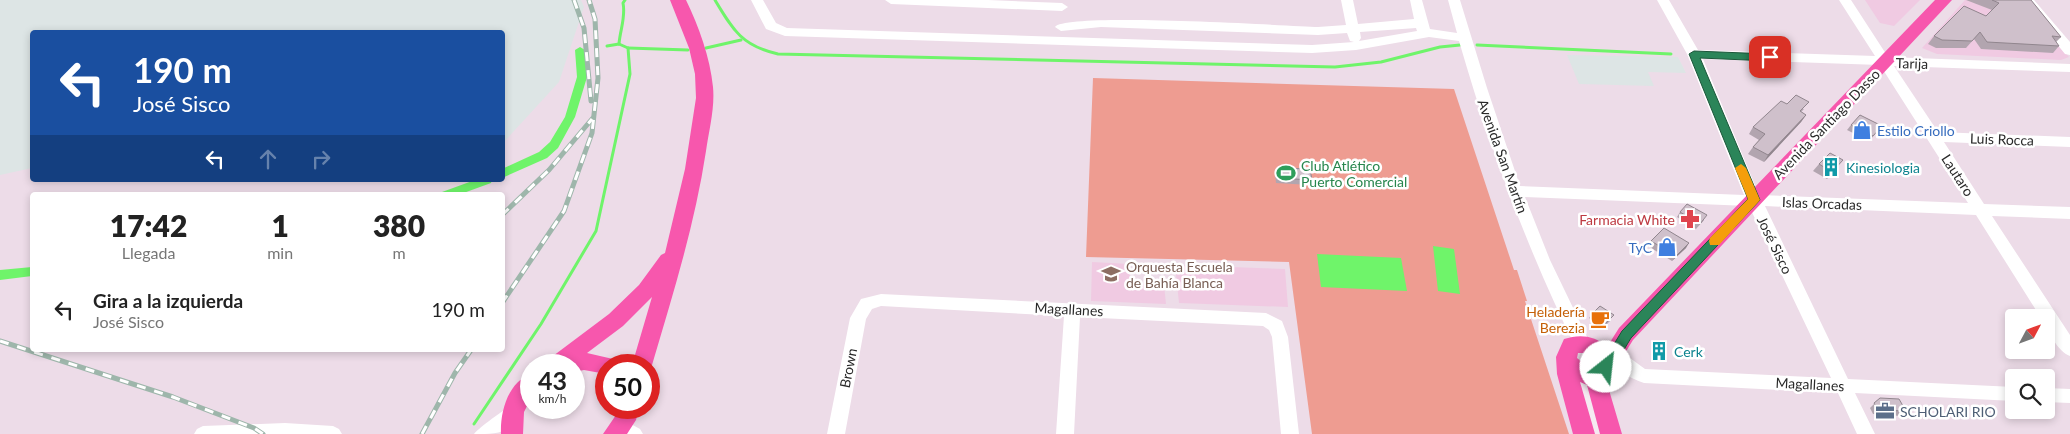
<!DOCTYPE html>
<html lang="es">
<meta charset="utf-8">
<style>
:root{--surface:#fff;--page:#f2f2f2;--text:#222;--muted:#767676}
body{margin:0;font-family:Lato,sans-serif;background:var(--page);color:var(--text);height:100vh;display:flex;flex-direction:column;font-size:19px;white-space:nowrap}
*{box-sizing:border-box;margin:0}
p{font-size:16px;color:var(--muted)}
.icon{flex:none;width:28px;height:28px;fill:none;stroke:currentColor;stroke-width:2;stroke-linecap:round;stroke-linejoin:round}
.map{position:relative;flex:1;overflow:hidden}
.panel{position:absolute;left:30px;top:192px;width:475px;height:160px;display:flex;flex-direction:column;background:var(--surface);border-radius:5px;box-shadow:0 2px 8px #0003}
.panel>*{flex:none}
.hud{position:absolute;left:30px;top:30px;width:475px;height:152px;border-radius:5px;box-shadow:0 2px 8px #0003;background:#1a4fa0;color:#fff;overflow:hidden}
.needle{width:32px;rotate:49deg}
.tools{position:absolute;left:2005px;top:309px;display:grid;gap:10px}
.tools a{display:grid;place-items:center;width:50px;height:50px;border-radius:5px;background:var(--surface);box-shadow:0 2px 8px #0003;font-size:25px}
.speed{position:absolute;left:520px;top:354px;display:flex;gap:10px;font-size:25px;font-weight:700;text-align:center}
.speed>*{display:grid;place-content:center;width:65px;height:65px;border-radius:50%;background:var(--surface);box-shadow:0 2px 8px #0003;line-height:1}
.speed small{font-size:12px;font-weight:400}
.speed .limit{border:8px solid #d22;background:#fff;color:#111}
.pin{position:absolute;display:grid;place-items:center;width:42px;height:42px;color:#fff;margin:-21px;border-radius:10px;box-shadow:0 2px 8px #0006}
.me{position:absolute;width:55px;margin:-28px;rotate:29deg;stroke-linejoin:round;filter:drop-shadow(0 0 4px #0008)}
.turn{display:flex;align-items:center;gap:18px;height:105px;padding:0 20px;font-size:22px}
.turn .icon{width:65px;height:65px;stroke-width:2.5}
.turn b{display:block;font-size:35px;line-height:42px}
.lanes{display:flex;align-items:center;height:48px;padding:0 20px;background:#0003;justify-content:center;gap:25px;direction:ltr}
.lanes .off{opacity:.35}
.eta{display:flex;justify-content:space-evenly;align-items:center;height:85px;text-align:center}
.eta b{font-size:30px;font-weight:800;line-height:35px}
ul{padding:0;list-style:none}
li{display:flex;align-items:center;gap:15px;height:65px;padding:0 20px}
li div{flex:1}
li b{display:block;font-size:19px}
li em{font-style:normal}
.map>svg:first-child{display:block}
.industrial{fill:#dde5e5}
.education{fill:#f0cae2}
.pitch{fill:#ee9c91}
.plaza{fill:#f5eaf1}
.water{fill:#6ff46a}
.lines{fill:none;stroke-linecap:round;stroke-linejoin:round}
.stream{stroke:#6ff46a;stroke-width:3}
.canal{fill:#6ff46a;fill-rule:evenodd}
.minor{fill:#fff;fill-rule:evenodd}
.major{fill:#f757ad;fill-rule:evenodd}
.rail-casing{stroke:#9eb6ab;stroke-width:5}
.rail{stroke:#fff;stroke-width:3;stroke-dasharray:9;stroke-linecap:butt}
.wall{fill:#b2a5af}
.shaded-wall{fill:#91868e}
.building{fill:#cfc0cb;stroke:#91868e}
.route{fill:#2b8559;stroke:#1c563a}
.slow{fill:#f59e0b}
.labels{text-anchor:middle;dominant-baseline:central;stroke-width:5;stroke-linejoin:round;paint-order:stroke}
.street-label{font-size:14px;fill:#2a2a2a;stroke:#fff}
.shop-label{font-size:14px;fill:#366cbe;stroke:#fff;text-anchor:start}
.leisure-label{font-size:14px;fill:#27864d;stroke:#fff;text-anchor:start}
.culture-label{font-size:14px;fill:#0d838f;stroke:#fff;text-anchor:start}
.health-label{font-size:14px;fill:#be3a42;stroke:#fff;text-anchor:end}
.education-label{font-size:14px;fill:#785e54;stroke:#fff;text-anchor:start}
.food-label{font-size:14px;fill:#c56008;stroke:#fff;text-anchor:end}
.service-label{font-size:14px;fill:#4e5e75;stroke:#fff;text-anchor:start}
</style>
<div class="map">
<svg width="2070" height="434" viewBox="0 0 2070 434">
<rect width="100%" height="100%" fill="#eddce8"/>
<g class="industrial">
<path d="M0 0H581L584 7 559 82 503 143 502 32H32V168L0 175Z"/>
<path d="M1567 55 1678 57 1686 73 1648 72 1654 86 1579 84Z"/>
</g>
<g class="education">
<path d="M1865 0H1920L1894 26 1880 23Z"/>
<path d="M1965 0H2023L2069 57 2061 60 1937 54 1922 48Z"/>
<path d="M1092 262 1130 264V284L1164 285 1166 304 1091 301Z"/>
<path d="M1175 265 1285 269 1288 307 1179 303Z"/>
</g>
<path class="pitch" d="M1093 78 1454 89 1514 270H1517L1527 301H1525L1569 434H1312L1289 262 1086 257Z"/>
<path class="plaza" d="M1572 377 1590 383 1605 434H1589Z"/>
<g class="water">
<path d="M1433 246 1454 249 1460 294 1438 291Z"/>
<path d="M1317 254 1401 258 1407 291 1321 287Z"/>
</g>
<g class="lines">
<g class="stream">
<path d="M715 0C733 30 742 46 778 54L1335 67 1381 62 1440 47 1460 45"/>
<path d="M619 44C620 30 626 17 623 3L625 0"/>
<path d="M1477 45 1671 54"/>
<path d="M607 46 619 44 628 48 688 50"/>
<path d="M706 48 741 40"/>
<path d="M474 424 541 324 596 231 630 74 628 48"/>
</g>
<g class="canal">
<path d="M580 47 585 50 587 77 575 117 558 148 547 158 502 178V169L539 152 550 142 565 117 577 77 575 50Z"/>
<path d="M475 180H492L491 183 458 195H440L442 192Z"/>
<path d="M32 267V276L0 280V270Z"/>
</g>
<g class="minor">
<path d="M751 0H763L776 23 787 28 1312 45 1354 42 1350 41 1347 33 1318 35 1101 27 1061 31 1055 27C1066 12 1286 26 1318 27L1346 25 1341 0H1353L1358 24 1414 19 1410 0H1422L1430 29 1457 33 1448 0H1460L1487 88 1520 186 1744 195 1687 54 1657 0H1669L1698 50 1875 56 1839 0H1851L1888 57 2070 64V72L1894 66 1938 132 2070 137V147L1944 142 1984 204 2070 207V219L1992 216 2070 335V356C2058 352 2046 330 2046 318H2041L1976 215 1765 206 1848 379 2014 387V401L1855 393 1875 434H1857L1838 393 1644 383C1630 378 1612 369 1605 355L1607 350 1613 348 1619 350 1645 369 1831 378 1749 206 1525 197 1550 260 1590 343 1588 348 1582 350 1576 348C1527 249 1490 148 1459 41L1429 37 1356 50 1312 53 785 36 766 29ZM1416 28 1417 31 1359 41 1361 38 1360 32ZM1703 59 1880 65 1968 203 1759 195Z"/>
<path d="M885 0H988L1062 3 1068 7 1062 11 891 4Z"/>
<path d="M2021 0H2034L2070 42V55L2065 54Z"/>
<path d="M881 294 1266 313 1282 321 1288 337 1299 434H1281L1272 337 1269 330 1263 326 1080 317 1074 434H1056L1064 316 881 306 872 309 866 319 845 434H827L850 318 861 299Z"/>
<path d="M2046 388 2070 389V403L2046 402Z"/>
<path d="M513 405 519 407 522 412C511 434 496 434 474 434 477 429 507 407 513 405Z"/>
<path d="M285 423 333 426 339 429 342 434H194L197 429 203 426Z"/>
<path d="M629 423 640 429 643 434H622L620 431 623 426Z"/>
</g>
<g class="major">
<path d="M670 0H686C699 27 710 57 713 87 715 108 709 130 706 151 695 224 673 294 652 365L649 371V365H632L652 297 623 326 587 353 613 359 616 365H606V374L584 370 574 372V365H546L549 359 609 314 639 285 661 255 665 253 685 169 696 98 695 74 689 48Z"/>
<path d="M1935 0H1952L1633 340 1609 379V390L1622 434H1600L1587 385 1580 382 1595 434H1573L1557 374 1556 357 1564 339C1579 334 1595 335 1607 347L1619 328ZM1578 353H1585L1595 362V367H1588L1577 358Z"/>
<path d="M531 374V398L524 412 523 434H501C500 412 508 382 531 374Z"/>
<path d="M619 408H639L636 420 627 434H603L616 415Z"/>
</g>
<g class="rail-casing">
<g id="rail">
<path d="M574 0 584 28 591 101"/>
<path d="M502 215 549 170 592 119"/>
<path d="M502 303 564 211 592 133 598 78 595 19 589 0"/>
<path d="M0 341 173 397 254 428 263 434"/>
<path d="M422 434 455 373 471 350"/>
</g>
</g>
<use href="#rail" class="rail"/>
</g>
<g class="wall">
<path d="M1966 0H2031L2061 37 2056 42 2059 46 2053 53 1981 49 1974 39 1966 48H1936L1928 44 1934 36 1986 16 1992 10Z"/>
<path d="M1787 104 1804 109 1801 112 1806 115 1801 122 1764 162 1748 154 1753 147 1759 140 1749 134 1753 127Z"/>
<path d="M1851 125 1878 131 1869 141 1847 130Z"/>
<path d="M1819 164 1838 167 1827 179 1813 171Z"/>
<path d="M1277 168 1312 180 1310 185 1276 183 1275 173Z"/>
<path d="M1680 212 1704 220 1696 229 1677 217Z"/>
<path d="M1651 241 1686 248 1672 261 1648 246Z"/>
<path d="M1592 314 1611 320 1603 328 1589 318Z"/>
<path d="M1880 398 1906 411 1901 416 1873 414 1870 408Z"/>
</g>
<g class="shaded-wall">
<path d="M1806 115 1801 122 1764 162 1768 155Z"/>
<path d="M1689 243 1686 248 1672 261 1676 256Z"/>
</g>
<g class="building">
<path d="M1992 0H2031L2061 37 2052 36 2059 46 1987 42 1980 32 1972 41 1942 40 1934 36 1964 6 1986 16 1999 3Z"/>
<path d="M1796 95 1809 102 1800 111 1806 115 1768 155 1753 147 1765 134 1753 127 1781 101 1787 104Z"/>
<path d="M1860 115 1882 126 1873 136 1851 125Z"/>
<path d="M1830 153 1843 160 1832 172 1819 164Z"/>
<path d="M1277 168 1310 169 1312 180 1277 178Z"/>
<path d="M1687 204 1707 215 1700 224 1680 212Z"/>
<path d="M1664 228 1689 243 1676 256 1651 241Z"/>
<path d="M1600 306 1614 315 1606 323 1592 314Z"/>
<path d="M1880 398 1899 399 1906 411 1878 410 1874 403Z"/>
</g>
<path class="route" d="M1694 51 1770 54 1775 57 1770 61 1700 58 1760 200 1631 338 1611 371 1606 372 1602 371 1600 367 1622 331 1748 199 1689 54Z"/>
<path class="slow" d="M1741 164 1746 168 1760 200 1719 245H1710L1709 241 1710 238 1748 199 1735 168Z"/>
<defs>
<g id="shop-bare" transform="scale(1.5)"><path d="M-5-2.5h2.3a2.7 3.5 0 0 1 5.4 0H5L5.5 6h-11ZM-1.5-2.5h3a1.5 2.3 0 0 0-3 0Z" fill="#3f7fe0" stroke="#fff" stroke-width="2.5" paint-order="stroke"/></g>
<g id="building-bare" transform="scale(1.5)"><path d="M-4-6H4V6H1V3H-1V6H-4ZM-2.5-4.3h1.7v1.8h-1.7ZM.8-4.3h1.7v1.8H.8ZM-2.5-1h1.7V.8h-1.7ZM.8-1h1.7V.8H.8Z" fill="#0f9aa8" stroke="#fff" stroke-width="2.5" paint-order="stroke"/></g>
<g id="stadium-bare" transform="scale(1.5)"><path d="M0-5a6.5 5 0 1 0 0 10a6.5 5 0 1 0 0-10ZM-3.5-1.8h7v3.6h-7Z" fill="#2e9e5b" stroke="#fff" stroke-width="2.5" paint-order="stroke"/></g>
<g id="pharmacy-bare" transform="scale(1.5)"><path d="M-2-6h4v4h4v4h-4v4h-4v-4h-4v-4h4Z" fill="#e0444e" stroke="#fff" stroke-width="2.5" paint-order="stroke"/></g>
<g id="school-bare" transform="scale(1.5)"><path d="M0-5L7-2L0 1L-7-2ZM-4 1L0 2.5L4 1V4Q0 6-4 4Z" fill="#8d6e63" stroke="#fff" stroke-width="2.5" paint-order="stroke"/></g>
<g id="cafe-bare" transform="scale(1.5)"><path d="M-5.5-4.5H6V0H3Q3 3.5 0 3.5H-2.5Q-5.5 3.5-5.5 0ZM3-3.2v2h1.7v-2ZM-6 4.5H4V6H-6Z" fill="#e8710a" stroke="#fff" stroke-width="2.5" paint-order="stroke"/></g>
<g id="office-bare" transform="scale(1.5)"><path d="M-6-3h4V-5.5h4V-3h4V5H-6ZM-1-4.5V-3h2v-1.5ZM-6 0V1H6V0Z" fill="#5c6f8a" stroke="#fff" stroke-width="2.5" paint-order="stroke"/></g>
</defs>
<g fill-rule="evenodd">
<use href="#shop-bare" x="1862" y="130"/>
<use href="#building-bare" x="1831" y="167"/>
<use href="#stadium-bare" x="1286" y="173"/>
<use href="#pharmacy-bare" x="1690" y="219"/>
<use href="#shop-bare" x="1667" y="247"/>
<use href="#school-bare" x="1111" y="274"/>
<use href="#cafe-bare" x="1600" y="319"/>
<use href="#building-bare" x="1659" y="351"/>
<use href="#office-bare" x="1885" y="411"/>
</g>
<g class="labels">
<g class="street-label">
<text transform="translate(1912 63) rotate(2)">Tarija</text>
<text transform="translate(1826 124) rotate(-46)">Avenida Santiago Dasso</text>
<text transform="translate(2002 139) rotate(2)">Luis Rocca</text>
<text transform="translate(1503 156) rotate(70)">Avenida San Martín</text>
<text transform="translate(1958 175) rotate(57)">Lautaro</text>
<text transform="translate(1822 203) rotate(2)">Islas Orcadas</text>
<text transform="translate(1775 245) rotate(64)">José Sisco</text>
<text transform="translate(1069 309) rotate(3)">Magallanes</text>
<text transform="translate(848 368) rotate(-79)">Brown</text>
<text transform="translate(1810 384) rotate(3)">Magallanes</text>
</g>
<g class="shop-label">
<text x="1877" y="130">Estilo Criollo</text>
<text x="1652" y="247" text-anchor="end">TyC</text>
</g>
<g class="leisure-label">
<text x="1301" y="165">Club Atlético<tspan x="1301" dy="16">Puerto Comercial</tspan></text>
</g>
<g class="culture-label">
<text x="1846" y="167">Kinesiologia</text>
<text x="1674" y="351">Cerk</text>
</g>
<g class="health-label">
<text x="1675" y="219">Farmacia White</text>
</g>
<g class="education-label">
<text x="1126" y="266">Orquesta Escuela<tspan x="1126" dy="16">de Bahía Blanca</tspan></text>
</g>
<g class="food-label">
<text x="1585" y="311">Heladería<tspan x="1585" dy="16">Berezia</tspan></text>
</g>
<g class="service-label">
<text x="1900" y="411">SCHOLARI RIO</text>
</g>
</g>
</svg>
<div class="tools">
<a><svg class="needle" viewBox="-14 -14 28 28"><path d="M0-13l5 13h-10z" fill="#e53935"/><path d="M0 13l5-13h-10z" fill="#767676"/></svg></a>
<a><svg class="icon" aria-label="search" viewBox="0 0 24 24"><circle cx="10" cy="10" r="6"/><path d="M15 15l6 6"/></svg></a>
</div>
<div class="speed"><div>43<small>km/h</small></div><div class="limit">50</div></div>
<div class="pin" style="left:1770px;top:57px;background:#d93025"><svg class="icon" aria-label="arrive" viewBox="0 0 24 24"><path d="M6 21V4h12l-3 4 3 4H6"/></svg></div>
<svg class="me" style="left:1606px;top:367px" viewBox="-20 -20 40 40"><circle r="19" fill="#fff"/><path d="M0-13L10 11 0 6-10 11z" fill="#2b8559"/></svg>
<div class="hud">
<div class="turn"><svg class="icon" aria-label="left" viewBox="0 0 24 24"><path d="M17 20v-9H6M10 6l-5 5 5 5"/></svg><div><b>190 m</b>José Sisco</div></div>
<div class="lanes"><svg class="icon" aria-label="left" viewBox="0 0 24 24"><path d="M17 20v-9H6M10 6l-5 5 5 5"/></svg><svg class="icon off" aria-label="ahead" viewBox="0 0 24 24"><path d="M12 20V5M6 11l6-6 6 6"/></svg><svg class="icon off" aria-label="right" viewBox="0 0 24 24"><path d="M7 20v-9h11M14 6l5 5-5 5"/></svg></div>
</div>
<section class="panel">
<div class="eta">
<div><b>17:42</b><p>Llegada</p></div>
<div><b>1</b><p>min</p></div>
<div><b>380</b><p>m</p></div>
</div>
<ul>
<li><svg class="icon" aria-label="left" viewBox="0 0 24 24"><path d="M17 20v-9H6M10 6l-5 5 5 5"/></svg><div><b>Gira a la izquierda</b><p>José Sisco</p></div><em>190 m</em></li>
</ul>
</section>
</div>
